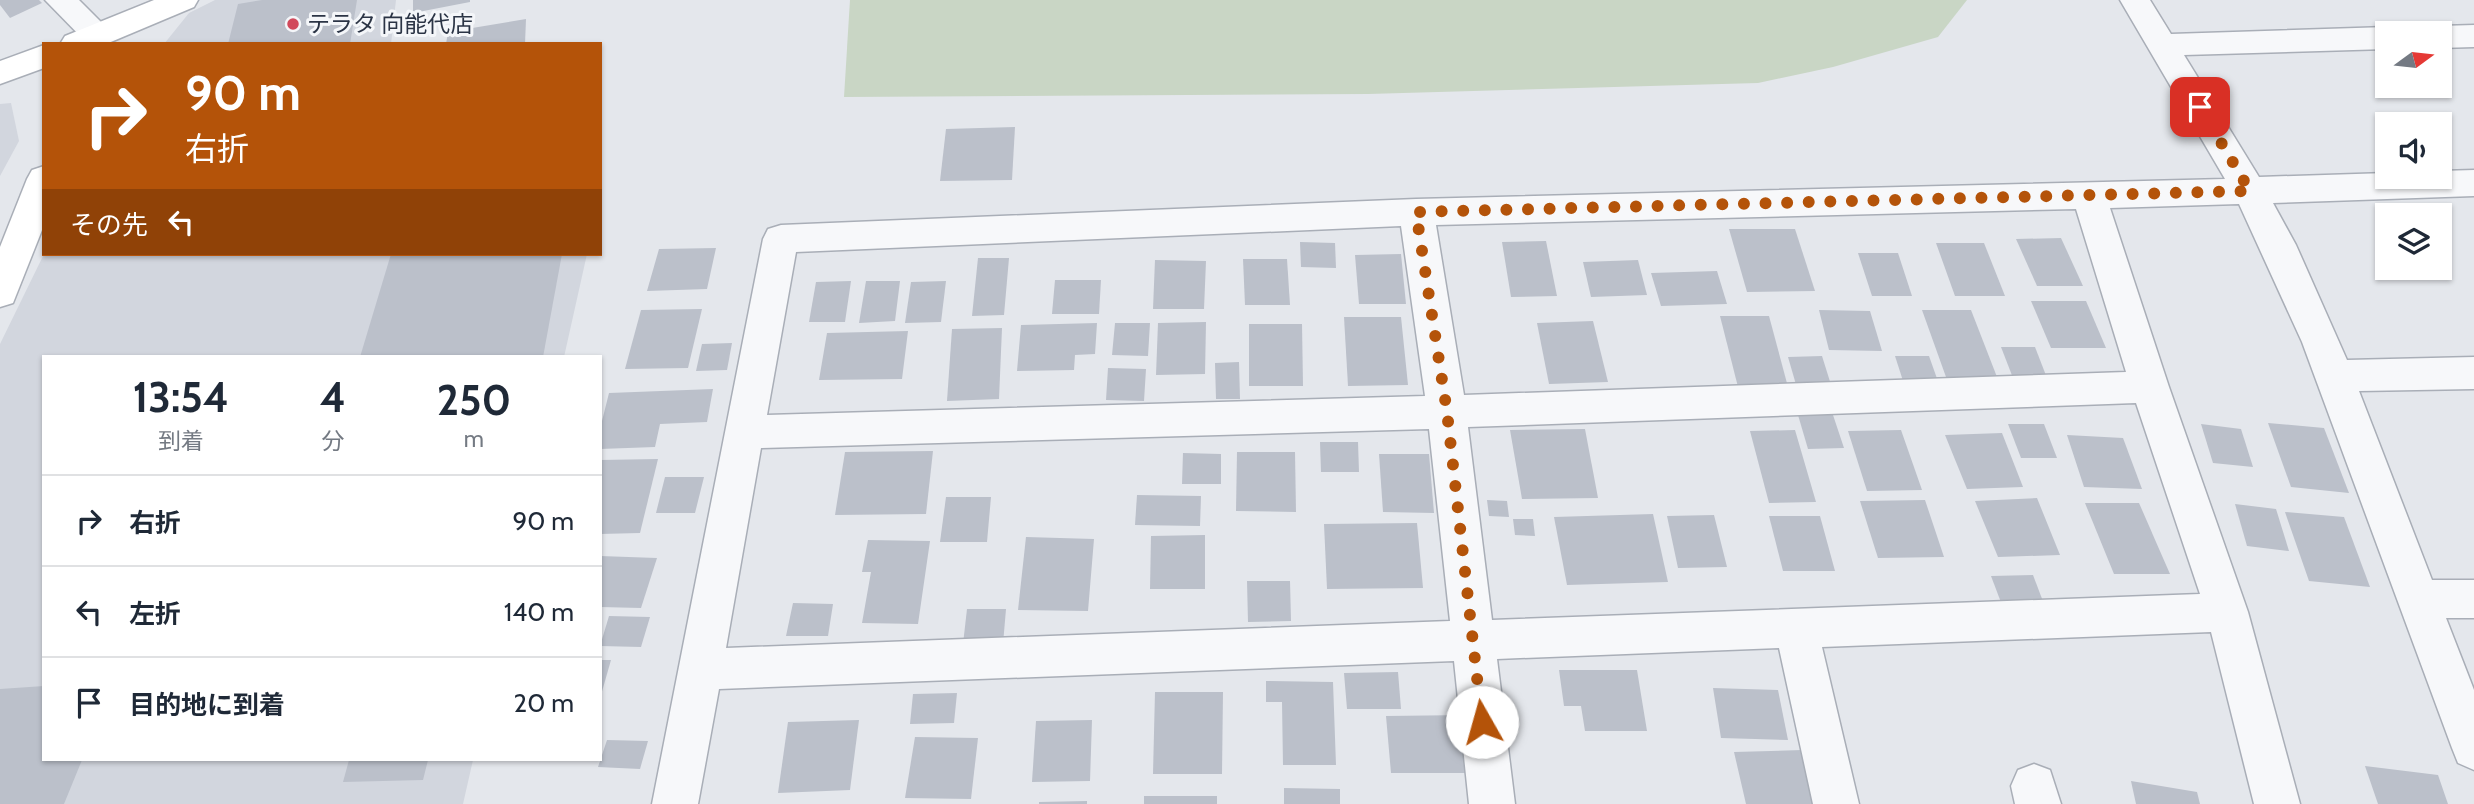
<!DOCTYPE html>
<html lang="ja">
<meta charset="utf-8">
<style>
:root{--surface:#fff;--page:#f6f6f7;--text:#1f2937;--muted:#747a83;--line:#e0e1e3}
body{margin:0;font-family:Cabin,"Noto Sans JP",sans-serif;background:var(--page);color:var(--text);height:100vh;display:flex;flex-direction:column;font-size:26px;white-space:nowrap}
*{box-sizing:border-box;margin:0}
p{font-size:23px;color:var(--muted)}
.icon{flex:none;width:38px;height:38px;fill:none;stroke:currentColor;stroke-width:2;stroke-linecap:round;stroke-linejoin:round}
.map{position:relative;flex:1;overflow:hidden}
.panel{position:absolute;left:42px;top:355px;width:560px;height:406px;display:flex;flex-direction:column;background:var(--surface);border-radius:0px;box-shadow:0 2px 5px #0004}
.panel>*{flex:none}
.banner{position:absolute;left:42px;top:42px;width:560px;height:214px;border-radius:0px;box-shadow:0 2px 5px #0004;background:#b45309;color:#fff;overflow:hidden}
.needle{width:46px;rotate:75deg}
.tools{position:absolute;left:2375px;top:21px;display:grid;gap:14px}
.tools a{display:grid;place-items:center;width:77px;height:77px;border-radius:0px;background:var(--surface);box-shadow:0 2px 5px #0004;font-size:35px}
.pin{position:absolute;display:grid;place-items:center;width:60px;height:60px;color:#fff;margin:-30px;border-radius:14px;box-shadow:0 4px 10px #0006}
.me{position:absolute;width:77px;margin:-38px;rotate:353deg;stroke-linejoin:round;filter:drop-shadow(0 0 5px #0008)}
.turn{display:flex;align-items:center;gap:24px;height:147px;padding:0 28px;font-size:32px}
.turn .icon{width:91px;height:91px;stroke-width:2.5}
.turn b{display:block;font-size:49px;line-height:60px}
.then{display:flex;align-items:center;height:66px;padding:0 28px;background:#0003;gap:14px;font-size:26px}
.eta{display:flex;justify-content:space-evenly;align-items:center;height:119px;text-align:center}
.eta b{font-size:42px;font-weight:800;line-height:49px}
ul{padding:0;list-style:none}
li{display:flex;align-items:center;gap:21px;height:91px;padding:0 28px;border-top:2px solid var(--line)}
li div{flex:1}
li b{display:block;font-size:26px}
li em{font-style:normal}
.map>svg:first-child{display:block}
.built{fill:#d2d6de}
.green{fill:#c9d6c5}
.building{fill:#bbc0ca}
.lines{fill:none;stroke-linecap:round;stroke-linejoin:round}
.street-casing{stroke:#a9aeb7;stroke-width:3}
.secondary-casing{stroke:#a9aeb7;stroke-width:3}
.street{fill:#f7f8fa;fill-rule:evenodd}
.secondary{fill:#fff;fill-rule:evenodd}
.route{stroke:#b45309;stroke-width:12;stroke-dasharray:0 21.6}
.poi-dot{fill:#d1495b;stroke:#f4f6f9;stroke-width:2.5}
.labels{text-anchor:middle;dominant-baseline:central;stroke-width:6;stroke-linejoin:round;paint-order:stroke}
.poi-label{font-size:23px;fill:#2b3445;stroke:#f4f6f9;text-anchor:start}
</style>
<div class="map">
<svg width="2474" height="804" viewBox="0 0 2474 804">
<rect width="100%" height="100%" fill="#e4e7ec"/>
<g class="built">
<path d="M215 0H396L391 44H164L189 13Z"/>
<path d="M11 103 19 141 0 176V104Z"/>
<path d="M44 254H587L564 357H44V760H473L463 804H0V344Z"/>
</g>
<path class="green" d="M850 0H1967L1938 37 1833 67 1758 83 1368 94 844 97Z"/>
<g class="building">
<path d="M0 0H39L42 3 10 18 0 5Z"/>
<path d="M262 0H357L350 44H228L238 4Z"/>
<path d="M413 0H470V2L413 13Z"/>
<path d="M526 19 525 44H446L448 32Z"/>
<path d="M1015 127 1012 180 940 181 946 129Z"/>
<path d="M1729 229H1795L1815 291 1747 292Z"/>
<path d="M2061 238 2083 286H2037L2016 239Z"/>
<path d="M1546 241 1557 296 1511 297 1502 242Z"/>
<path d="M1300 242 1335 243 1336 268 1301 267Z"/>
<path d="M1936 243H1984L2005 296H1955Z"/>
<path d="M716 248 707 289 647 291 659 249Z"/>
<path d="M1858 253H1898L1912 296H1872Z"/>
<path d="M391 254H562L543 357H360Z"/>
<path d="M1401 254 1406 304H1359L1355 255Z"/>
<path d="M978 258H1009L1004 315 972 316Z"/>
<path d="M1243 259H1287L1290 305H1245Z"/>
<path d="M1155 260 1206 261 1204 309H1153Z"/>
<path d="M1638 260 1647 295 1591 297 1583 262Z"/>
<path d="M1717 271 1727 304 1661 306 1651 273Z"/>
<path d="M1055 280H1101L1099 314H1052Z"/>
<path d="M851 281 845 322H809L816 282Z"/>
<path d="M866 281H900L895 321 859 323Z"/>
<path d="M946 281 941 322 905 323 911 282Z"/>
<path d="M2031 301H2086L2106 348H2051Z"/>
<path d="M702 309 688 368 625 369 641 310Z"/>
<path d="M1819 310 1870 311 1882 351 1829 350Z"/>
<path d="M1922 310H1971L1997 377H1946Z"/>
<path d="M1720 316H1769L1788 387H1738Z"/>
<path d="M1344 317H1401L1408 385 1348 386Z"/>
<path d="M1593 321 1608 382 1549 384 1537 323Z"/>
<path d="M1206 322 1205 374 1156 375 1158 323Z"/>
<path d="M1097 323 1095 354 1075 355 1074 370 1017 371 1021 325Z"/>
<path d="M1115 323H1150L1148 356 1112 355Z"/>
<path d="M1249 324H1302L1303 386H1249Z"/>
<path d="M1002 328 999 399 947 401 952 329Z"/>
<path d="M908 331 902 379 819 380 827 333Z"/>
<path d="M732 343 727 370 696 371 702 344Z"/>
<path d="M2001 347H2035L2047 378H2013Z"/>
<path d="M1822 356 1832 388H1797L1788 357Z"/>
<path d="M1895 356H1929L1940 387H1905Z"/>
<path d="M1239 362 1240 399H1216L1215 363Z"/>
<path d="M1108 368 1146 369 1144 401 1106 400Z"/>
<path d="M713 389 707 422 660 424 655 447 600 449V429L609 393Z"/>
<path d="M1798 415H1833L1844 448 1808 449Z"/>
<path d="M2268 423 2324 428 2349 493 2291 487Z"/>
<path d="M2008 424H2044L2057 458H2021Z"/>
<path d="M2201 424 2241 429 2253 467 2213 463Z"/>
<path d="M1585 429 1598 498 1522 499 1510 430Z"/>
<path d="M1795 430 1816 502 1769 503 1750 431Z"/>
<path d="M1901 430 1922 490 1867 491 1848 431Z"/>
<path d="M2002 433 2023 487 1967 489 1945 435Z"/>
<path d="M2067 435 2123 438 2142 489 2084 487Z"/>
<path d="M1320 442H1358L1359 472H1321Z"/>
<path d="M933 451 926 514 835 515 845 452Z"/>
<path d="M1237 452H1295L1296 512 1236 511Z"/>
<path d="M1183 453 1221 454V484H1182Z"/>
<path d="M1379 454H1429L1434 513 1383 512Z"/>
<path d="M658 459 640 533 600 534V460Z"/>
<path d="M665 477H704L695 513H656Z"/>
<path d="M1137 495 1201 496 1200 526 1135 525Z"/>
<path d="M946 497H991L987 542H940Z"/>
<path d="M2037 498 2060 555 1998 557 1975 501Z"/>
<path d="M1487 500 1507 501 1509 517 1489 516Z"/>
<path d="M1925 500 1944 557 1878 558 1860 501Z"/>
<path d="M2085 503H2139L2170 574H2114Z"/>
<path d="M2235 504 2276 509 2289 551 2247 546Z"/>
<path d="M2285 512 2344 517 2370 587 2309 581Z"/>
<path d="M1653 514 1668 582 1567 585 1554 517Z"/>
<path d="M1714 515 1727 567 1678 568 1667 516Z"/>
<path d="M1769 516H1820L1835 571H1783Z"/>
<path d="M1513 519H1533L1535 536 1515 535Z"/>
<path d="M1417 523 1423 588 1327 589 1324 524Z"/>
<path d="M1205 535V589H1150L1151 536Z"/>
<path d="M1026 537 1094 539 1088 611 1018 610Z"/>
<path d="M868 540 930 541 918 624 862 623 871 572H862Z"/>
<path d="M600 556 657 558 641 608 600 607Z"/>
<path d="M2033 575 2044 604 2002 605 1991 576Z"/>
<path d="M1247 581H1290L1291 621 1248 622Z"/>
<path d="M793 603 833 604 828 636H786Z"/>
<path d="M967 609H1006L1003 644H963Z"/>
<path d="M609 616 650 617 641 647 600 646Z"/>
<path d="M600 660H611L601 695 600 694Z"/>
<path d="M1559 670H1637L1647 731H1585L1581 706H1564Z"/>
<path d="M1398 672 1401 709H1347L1344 673Z"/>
<path d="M1266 681 1333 682 1336 765H1283L1282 702H1266Z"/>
<path d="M44 686V760H82L64 804H0V689Z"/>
<path d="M1713 688 1778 690 1788 740 1721 738Z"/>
<path d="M1155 692H1223L1222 774H1153Z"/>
<path d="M957 693 954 723 910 724 913 694Z"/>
<path d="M1467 715 1473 773H1391L1386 716Z"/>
<path d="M859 720 850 790 778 793 788 722Z"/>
<path d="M1092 720 1090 781 1032 782 1036 721Z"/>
<path d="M915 737 978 738 971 799 905 798Z"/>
<path d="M607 740 648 741 640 769 598 767Z"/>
<path d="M1802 750 1817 804H1746L1734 752Z"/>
<path d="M349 760H428L423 780 343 782Z"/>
<path d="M2365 766 2438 775 2448 804H2378Z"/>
<path d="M2131 781 2197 792 2200 804H2136Z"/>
<path d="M1284 788 1340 789V804H1284Z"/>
<rect x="1144" y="796" width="73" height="8"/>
<path d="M1087 801V804H1039V802Z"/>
</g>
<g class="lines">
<g class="street-casing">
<g id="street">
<path d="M45 0H79L114 35 105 44 87 43Z"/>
<path d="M2120 0H2150L2171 34 2387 27 2398 30 2400 33H2387V49L2184 55 2259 177 2387 173V177H2440V171L2474 170V196L2273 203 2296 245 2347 360 2474 357V389L2359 391 2432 580H2474V618H2446L2474 690V770L2458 763 2452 748 2302 342 2239 204 2110 208 2169 387 2248 612 2300 804H2254L2211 632 1822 647 1859 804H1813L1779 648 1497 659 1515 804H1469L1454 661 719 689 698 804H652L763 239 768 229 781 225 1416 199 2225 179ZM2076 209 2126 372 1464 395 1436 225ZM1401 226 1425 396 767 415 796 252ZM2136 403 2200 594 1492 620 1468 427ZM1429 429 1450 621 726 648 761 448Z"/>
<path d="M2474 25V47L2440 48V33H2426L2429 29 2440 26Z"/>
<path d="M2034 764 2050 770 2061 804H2015L2011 786 2018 770Z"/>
</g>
</g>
<g class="secondary-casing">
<g id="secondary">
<path d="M154 0H198L194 7 106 44H60L65 36Z"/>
<path d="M44 45V68L0 84V61Z"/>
<path d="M44 166V225L13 303 0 307V247L27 179 32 170Z"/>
</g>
</g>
<use href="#street" class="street"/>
<use href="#secondary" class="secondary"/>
</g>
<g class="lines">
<path class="route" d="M1482 722 1447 412 1416 212 2250 191 2200 107"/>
</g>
<circle class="poi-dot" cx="293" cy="24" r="7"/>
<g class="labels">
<g class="poi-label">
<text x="307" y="24">テラタ 向能代店</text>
</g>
</g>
</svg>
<div class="tools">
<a><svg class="needle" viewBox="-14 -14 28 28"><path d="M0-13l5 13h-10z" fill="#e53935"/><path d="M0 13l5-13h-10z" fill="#747a83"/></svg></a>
<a><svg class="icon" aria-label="sound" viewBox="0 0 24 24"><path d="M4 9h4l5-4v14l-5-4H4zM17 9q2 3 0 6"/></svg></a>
<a><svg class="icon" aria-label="layers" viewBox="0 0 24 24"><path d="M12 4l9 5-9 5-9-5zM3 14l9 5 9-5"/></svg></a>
</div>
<div class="pin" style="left:2200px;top:107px;background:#d93025"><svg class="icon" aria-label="arrive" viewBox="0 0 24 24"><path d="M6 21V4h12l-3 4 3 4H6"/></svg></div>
<svg class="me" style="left:1482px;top:722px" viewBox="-20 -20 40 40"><circle r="19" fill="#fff"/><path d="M0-13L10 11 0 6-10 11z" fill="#b45309"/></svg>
<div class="banner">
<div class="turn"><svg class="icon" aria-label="right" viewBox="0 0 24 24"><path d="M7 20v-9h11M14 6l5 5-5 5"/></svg><div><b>90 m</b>右折</div></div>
<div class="then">その先<svg class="icon" aria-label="left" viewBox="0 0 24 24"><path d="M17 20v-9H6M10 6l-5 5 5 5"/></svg></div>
</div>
<section class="panel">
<div class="eta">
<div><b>13:54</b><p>到着</p></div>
<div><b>4</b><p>分</p></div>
<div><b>250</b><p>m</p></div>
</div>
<ul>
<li><svg class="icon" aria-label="right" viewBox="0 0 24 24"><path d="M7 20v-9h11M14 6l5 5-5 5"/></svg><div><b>右折</b></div><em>90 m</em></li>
<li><svg class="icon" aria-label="left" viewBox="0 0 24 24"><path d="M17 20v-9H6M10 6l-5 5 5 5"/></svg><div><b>左折</b></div><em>140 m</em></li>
<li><svg class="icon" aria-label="arrive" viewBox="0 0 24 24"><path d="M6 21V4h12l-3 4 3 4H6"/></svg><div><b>目的地に到着</b></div><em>20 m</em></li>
</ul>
</section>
</div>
